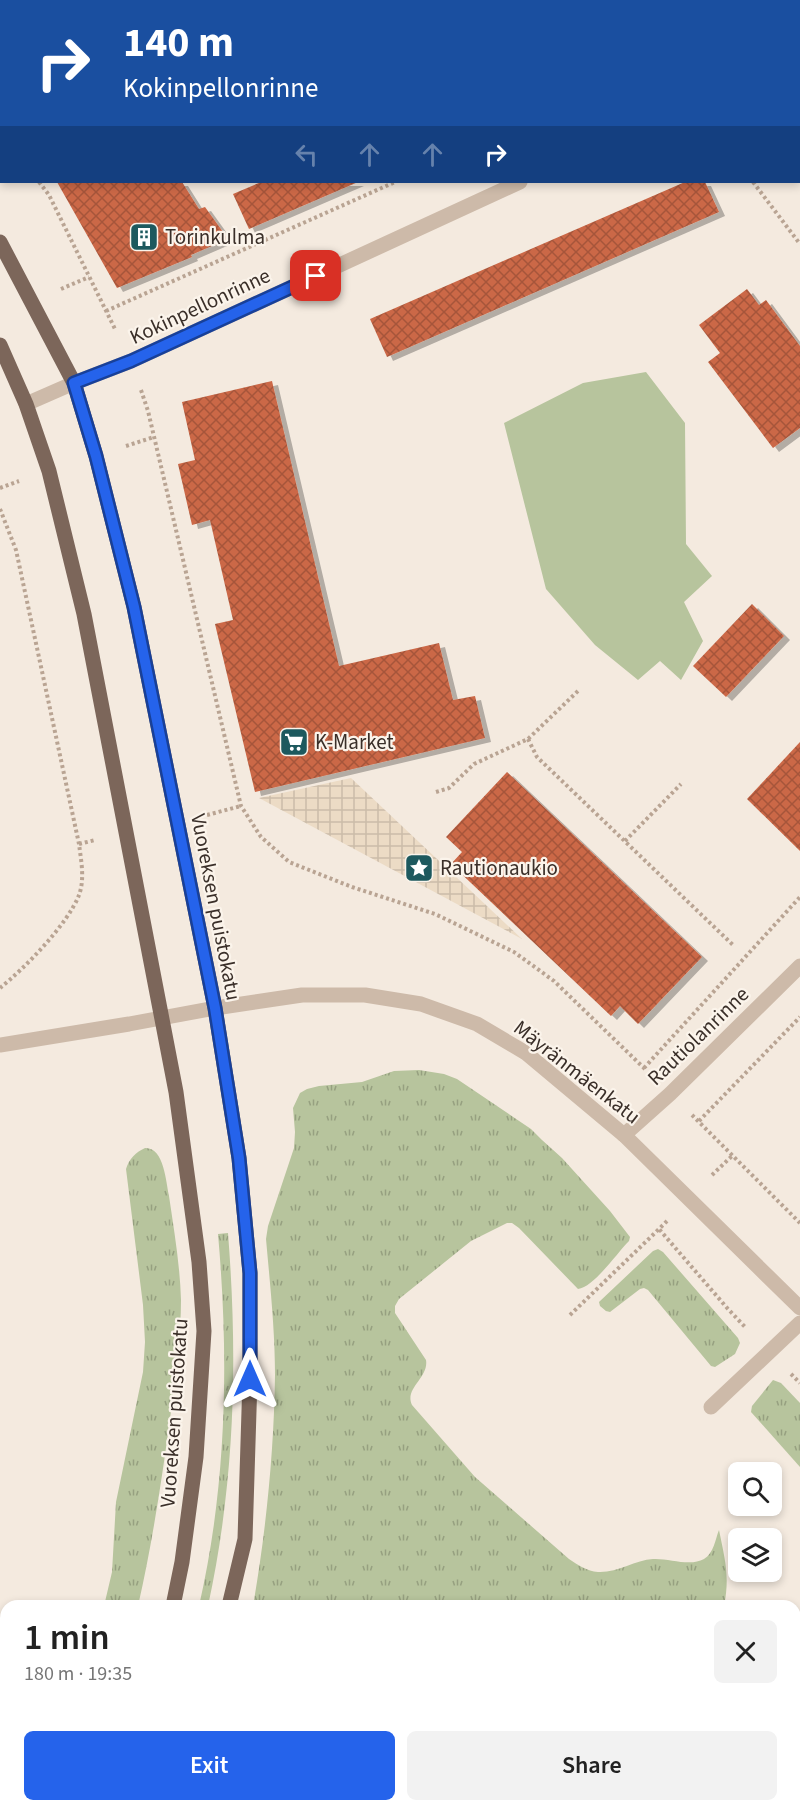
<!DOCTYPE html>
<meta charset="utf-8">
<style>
:root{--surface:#fff;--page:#f2f2f2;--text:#222;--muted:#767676;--accent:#2563eb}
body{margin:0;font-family:"Source Sans 3",sans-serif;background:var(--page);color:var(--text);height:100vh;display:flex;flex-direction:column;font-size:22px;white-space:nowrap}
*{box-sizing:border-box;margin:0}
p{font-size:20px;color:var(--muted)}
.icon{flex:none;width:33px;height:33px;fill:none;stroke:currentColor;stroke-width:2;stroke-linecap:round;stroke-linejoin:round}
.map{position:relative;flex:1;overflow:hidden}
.side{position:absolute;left:0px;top:1600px;width:801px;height:212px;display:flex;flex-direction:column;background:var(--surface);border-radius:18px 18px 0 0;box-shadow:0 3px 9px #0003}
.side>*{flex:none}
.guide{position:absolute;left:0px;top:0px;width:801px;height:183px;box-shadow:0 3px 9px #0003;background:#1a4fa0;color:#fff;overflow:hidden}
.controls{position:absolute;left:728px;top:1462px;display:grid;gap:12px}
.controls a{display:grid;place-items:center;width:54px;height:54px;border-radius:9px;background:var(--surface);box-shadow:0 3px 9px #0003;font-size:30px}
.pin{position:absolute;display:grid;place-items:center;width:51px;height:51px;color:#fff;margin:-26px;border-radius:12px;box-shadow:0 3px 9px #0006}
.me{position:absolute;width:66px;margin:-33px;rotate:0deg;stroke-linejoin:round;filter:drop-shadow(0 0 4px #0008)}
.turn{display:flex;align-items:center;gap:21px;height:126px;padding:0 24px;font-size:27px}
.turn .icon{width:78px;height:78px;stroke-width:2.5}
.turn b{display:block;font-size:42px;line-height:51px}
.lanes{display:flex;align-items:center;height:57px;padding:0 24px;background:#0003;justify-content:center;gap:30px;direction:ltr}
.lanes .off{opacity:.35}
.round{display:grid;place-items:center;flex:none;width:63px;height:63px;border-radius:9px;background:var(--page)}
.head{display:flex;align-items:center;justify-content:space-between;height:102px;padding:0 24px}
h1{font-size:36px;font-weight:600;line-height:45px}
.cta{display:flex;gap:12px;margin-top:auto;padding:12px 24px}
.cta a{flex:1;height:69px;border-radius:9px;background:var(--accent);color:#fff;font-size:24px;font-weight:600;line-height:69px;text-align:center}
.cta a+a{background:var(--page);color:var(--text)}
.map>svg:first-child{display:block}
.grass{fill:url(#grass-tufts)}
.park{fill:#b7c49d}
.plaza{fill:url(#plaza-grid)}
.water{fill:url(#water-rules)}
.building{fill:url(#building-cross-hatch);filter:url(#shadow)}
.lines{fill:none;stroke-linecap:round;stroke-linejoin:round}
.path{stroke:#b9a493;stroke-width:4;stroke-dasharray:3 3;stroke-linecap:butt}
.minor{stroke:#cdbaa9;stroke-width:15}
.major{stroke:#7c665a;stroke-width:15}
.route-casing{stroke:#184099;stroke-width:15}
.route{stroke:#2563eb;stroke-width:10}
.labels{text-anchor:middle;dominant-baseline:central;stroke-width:4.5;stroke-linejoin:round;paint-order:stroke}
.poi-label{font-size:21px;fill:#3a2f29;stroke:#fbf4eb;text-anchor:start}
.street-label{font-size:21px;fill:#3a2f29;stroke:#fbf4eb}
</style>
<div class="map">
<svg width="800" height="1811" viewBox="0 0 800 1811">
<defs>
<pattern id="grass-tufts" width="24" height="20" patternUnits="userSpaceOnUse" patternTransform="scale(1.5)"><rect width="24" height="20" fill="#b7c49d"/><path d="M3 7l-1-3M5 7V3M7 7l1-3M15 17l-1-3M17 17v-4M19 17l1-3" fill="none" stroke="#96a080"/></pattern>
<pattern id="plaza-grid" width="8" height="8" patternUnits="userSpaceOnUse" patternTransform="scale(1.5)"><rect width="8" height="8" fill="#ecdbc5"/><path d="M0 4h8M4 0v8" fill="none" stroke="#cbbca9"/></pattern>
<pattern id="water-rules" width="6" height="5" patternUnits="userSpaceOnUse" patternTransform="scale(1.5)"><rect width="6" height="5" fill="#7cb0b2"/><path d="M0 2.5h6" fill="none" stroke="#679091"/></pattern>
<pattern id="building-cross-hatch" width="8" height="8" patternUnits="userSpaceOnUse" patternTransform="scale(1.5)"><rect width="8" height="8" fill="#cb6746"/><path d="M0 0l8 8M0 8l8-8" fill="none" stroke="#a6553a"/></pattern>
<filter id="shadow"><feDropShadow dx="6" dy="4" stdDeviation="0" flood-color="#0004"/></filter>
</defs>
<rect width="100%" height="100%" fill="#f4eadf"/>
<g class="grass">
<path d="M419 1070 444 1074 457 1079 531 1129 542 1140 562 1158 610 1211 630 1237 629 1241C617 1253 594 1287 578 1289L519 1228 512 1223H507L471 1241 399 1299 395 1306V1313L426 1360C429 1378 404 1388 412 1405L475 1477 569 1559C578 1565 587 1571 598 1572 617 1573 635 1560 653 1559 669 1558 690 1567 704 1559 714 1553 715 1540 719 1530 725 1560 730 1576 724 1606H253C266 1531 274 1452 275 1375 275 1330 270 1284 266 1239L268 1226 294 1148 295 1132 293 1108 300 1093 307 1089 319 1086 362 1082 394 1071Z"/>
<path d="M145 1148C164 1147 166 1182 169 1196 174 1230 180 1265 181 1300 181 1335 176 1370 172 1404 163 1472 153 1540 138 1606H104L112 1572 116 1502 143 1372 145 1342 143 1305 126 1169C129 1159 136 1152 145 1148Z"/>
<path d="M228 1233C238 1360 235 1481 208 1606H199C227 1484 229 1358 218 1234Z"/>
<path d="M658 1249 663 1252 738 1338 740 1343 735 1354 715 1367 711 1366 648 1290 644 1288 640 1289 610 1312 606 1311 600 1306 599 1302 653 1251Z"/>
<path d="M773 1380 781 1383 800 1403V1467L751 1412 752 1406Z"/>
<path d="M800 1737V1811H629L625 1806H795V1738Z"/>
<path d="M0 1754 6 1757V1806H70L68 1811H0Z"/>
<path d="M192 1806H373V1811H190Z"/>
<path d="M420 1806H571L573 1811H427Z"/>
</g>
<path class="park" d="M646 372 685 423 686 544 712 576 684 602 703 641 681 680 660 661 638 680 595 645 546 589 504 423 583 383Z"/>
<path class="plaza" d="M351 778 522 939 259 798Z"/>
<path class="water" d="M571 1806H625L629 1811H573Z"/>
<g class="building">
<path d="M57 182H182L199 209 205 207 228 239 191 255 192 257 117 288Z"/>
<path d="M261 182H358L249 229 233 194Z"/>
<path d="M685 182H705L719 212 387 357 370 319Z"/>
<path d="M747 289 759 305 766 300 800 346V428L773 448 708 362 720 353 699 325Z"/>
<path d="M272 381 339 666 439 643 453 700 475 696 485 738 255 792 215 624 233 620 210 520 192 525 178 464 195 460 182 402Z"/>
<path d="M752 604 784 636 726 697 693 666Z"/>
<path d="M800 742V851L747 799Z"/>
<path d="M507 772 702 957 638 1024 620 1006 611 1016 451 864 462 852 446 837Z"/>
</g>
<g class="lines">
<g class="path">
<path d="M648 0 649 2"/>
<path d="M0 125 2 127"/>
<path d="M39 182 49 195 116 331"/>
<path d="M753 182 800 244"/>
<path d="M61 289 89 277"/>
<path d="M106 311 395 182"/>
<path d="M141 390 148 411 241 806 261 837 289 862 352 887 435 914 514 952 554 981 646 1070"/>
<path d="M126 446 154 437"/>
<path d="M0 488 19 481"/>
<path d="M0 509 16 550 79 844C81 860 85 879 79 895 68 924 24 969 0 988"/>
<path d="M528 739 537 757 733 945"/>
<path d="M436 792 449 788 474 764 528 739 579 690"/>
<path d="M207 815 241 806"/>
<path d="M625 841 681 784"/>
<path d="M79 844 95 840"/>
<path d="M644 1068 800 897"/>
<path d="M692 1115 800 1223"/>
<path d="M699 1121 800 1017"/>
<path d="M712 1175 733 1155"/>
<path d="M667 1221 659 1229 728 1309 746 1328"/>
<path d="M570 1315 659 1229"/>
<path d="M791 1374 800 1383"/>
</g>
<g class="minor">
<path d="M26 404 74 383 131 361 520 182"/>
<path d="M0 1045 129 1024 215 1008 302 995H365L421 1004 477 1024 526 1053 624 1135 800 1308"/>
<path d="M624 1135 670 1094 800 966"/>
<path d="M711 1407 800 1323"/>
</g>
<g class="major">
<path d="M0 242 74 383 96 456 134 607 215 1008 239 1158 250 1273V1379L245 1539 229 1606"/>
<path d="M0 345 26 404 49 471 84 614 176 1092 199 1262 204 1331 196 1457 182 1562 173 1606"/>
<path d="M103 1811 106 1806"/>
<path d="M172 1811 174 1806"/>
</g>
</g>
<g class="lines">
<g class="route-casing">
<path id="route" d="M250 1379V1273L239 1158 215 1008 134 607 96 456 74 383 131 361 316 276"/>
</g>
<use href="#route" class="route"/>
</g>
<defs>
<g id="building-square" transform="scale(1.5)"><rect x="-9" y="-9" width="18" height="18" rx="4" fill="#1d595e" stroke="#fbf4eb"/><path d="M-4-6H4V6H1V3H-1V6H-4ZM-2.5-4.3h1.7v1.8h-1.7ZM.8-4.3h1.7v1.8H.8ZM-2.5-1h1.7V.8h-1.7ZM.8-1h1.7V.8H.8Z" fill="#fff"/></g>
<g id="supermarket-square" transform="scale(1.5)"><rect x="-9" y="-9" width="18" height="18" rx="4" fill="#1d595e" stroke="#fbf4eb"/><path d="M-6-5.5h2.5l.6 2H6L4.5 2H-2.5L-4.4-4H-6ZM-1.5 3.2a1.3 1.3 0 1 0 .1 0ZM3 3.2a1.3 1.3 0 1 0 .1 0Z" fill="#fff"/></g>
<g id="sight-square" transform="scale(1.5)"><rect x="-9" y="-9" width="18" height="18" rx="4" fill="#1d595e" stroke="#fbf4eb"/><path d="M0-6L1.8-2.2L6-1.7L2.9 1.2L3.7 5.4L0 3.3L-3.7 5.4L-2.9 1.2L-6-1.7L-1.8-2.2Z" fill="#fff"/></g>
</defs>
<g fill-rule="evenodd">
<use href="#building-square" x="144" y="237"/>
<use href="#supermarket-square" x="294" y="742"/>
<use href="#sight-square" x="419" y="868"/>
</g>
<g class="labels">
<g class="poi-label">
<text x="165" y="237">Torinkulma</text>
<text x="315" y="742">K-Market</text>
<text x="440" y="868">Rautionaukio</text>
</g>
<g class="street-label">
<text transform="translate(200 306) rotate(-25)">Kokinpellonrinne</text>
<text transform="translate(216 907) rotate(79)">Vuoreksen puistokatu</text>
<text transform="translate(698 1036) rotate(-44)">Rautiolanrinne</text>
<text transform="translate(577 1072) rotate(38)">Mäyränmäenkatu</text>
<text transform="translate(174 1413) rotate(-86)">Vuoreksen puistokatu</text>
</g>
</g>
</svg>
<div class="controls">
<a><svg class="icon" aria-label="search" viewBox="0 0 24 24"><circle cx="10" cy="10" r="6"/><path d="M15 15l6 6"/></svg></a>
<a><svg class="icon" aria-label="layers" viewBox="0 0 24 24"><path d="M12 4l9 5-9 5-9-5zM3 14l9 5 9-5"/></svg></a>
</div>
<div class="pin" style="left:316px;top:276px;background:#d93025"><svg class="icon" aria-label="arrive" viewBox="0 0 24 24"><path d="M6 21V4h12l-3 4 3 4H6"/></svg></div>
<svg class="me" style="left:250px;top:1379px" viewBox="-20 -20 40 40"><path d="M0-17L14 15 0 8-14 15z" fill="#2563eb" stroke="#fff" stroke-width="4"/></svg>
<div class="guide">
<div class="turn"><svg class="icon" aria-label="right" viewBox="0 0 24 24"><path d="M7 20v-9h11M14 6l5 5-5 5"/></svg><div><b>140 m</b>Kokinpellonrinne</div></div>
<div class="lanes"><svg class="icon off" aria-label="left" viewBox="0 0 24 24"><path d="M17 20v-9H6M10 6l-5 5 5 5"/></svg><svg class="icon off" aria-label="ahead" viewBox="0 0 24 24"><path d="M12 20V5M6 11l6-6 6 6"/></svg><svg class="icon off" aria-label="ahead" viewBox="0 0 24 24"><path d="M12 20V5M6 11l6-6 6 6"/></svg><svg class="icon" aria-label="right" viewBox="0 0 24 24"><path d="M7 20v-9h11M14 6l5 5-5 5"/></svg></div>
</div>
<section class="side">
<div class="head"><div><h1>1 min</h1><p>180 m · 19:35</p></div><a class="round"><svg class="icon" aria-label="close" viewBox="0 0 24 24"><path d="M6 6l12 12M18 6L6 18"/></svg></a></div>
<div class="cta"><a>Exit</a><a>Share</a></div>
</section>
</div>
